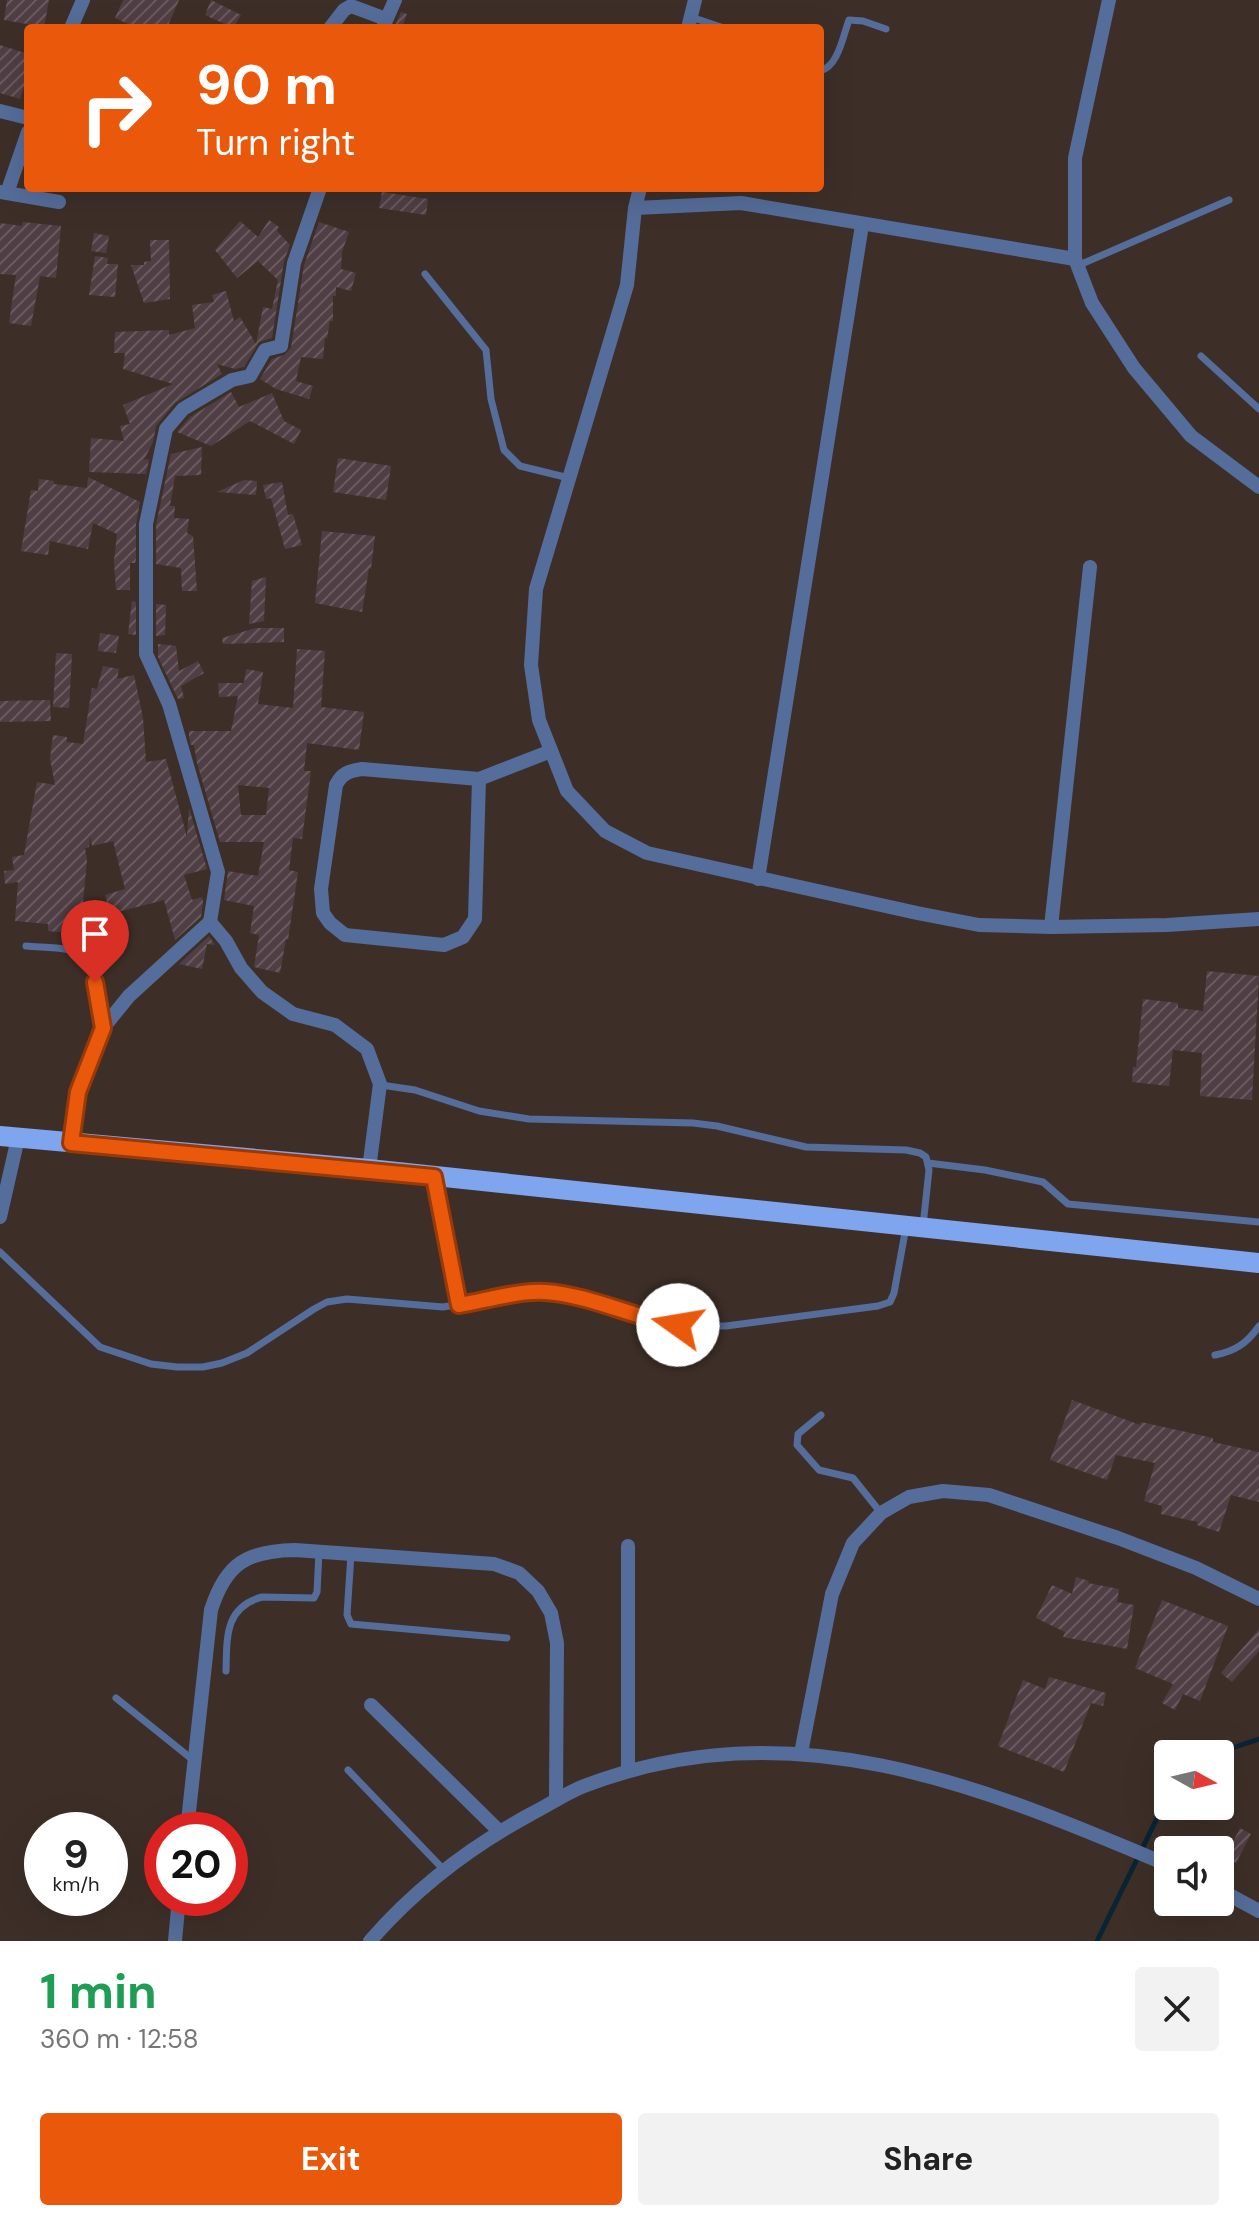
<!DOCTYPE html>
<meta charset="utf-8">
<style>
:root{--surface:#fff;--page:#f2f2f2;--text:#222;--muted:#767676;--accent:#ea580c}
body{margin:0;font-family:"DM Sans",sans-serif;background:var(--page);color:var(--text);height:100vh;display:flex;flex-direction:column;font-size:30px;white-space:nowrap}
*{box-sizing:border-box;margin:0}
p{font-size:26px;color:var(--muted)}
.icon{flex:none;width:44px;height:44px;fill:none;stroke:currentColor;stroke-width:2;stroke-linecap:round;stroke-linejoin:round}
.map{position:relative;height:1941px;overflow:hidden}
.details{display:flex;flex-direction:column;background:var(--surface);flex:1}
.details>*{flex:none}
.top-card{position:absolute;left:24px;top:24px;width:800px;height:168px;border-radius:8px;box-shadow:0 8px 32px #0002;background:#ea580c;color:#fff;overflow:hidden}
.needle{width:52px;rotate:98deg}
.fabs{position:absolute;left:1154px;top:1740px;display:grid;gap:16px}
.fabs a{display:grid;place-items:center;width:80px;height:80px;border-radius:8px;background:var(--surface);box-shadow:0 8px 32px #0002;font-size:40px}
.speed{position:absolute;left:24px;top:1812px;display:flex;gap:16px;font-size:40px;font-weight:700;text-align:center}
.speed>*{display:grid;place-content:center;width:104px;height:104px;border-radius:50%;background:var(--surface);box-shadow:0 8px 32px #0002;line-height:1}
.speed small{font-size:20px;font-weight:400}
.speed .limit{border:12px solid #d22;background:#fff;color:#111}
.pin{position:absolute;display:grid;place-items:center;width:68px;height:68px;color:#fff;margin:-82px -34px;border-radius:50% 50% 50% 0;rotate:-45deg;box-shadow:0 0 8px #0007}
.pin .icon{rotate:45deg}
.me{position:absolute;width:88px;margin:-44px;rotate:283deg;stroke-linejoin:round;filter:drop-shadow(0 0 6px #0008)}
.turn{display:flex;align-items:center;gap:28px;height:168px;padding:0 40px;font-size:36px}
.turn .icon{width:104px;height:104px;stroke-width:2.5}
.turn b{display:block;font-size:56px;line-height:68px}
.round{display:grid;place-items:center;flex:none;width:84px;height:84px;border-radius:8px;background:var(--page)}
.summary{display:flex;align-items:center;justify-content:space-between;height:136px;padding:0 40px}
h1{font-size:48px;font-weight:700;line-height:60px;color:#1e9e55}
.primary-button{display:flex;gap:16px;margin-top:auto;padding:16px 40px}
.primary-button a{flex:1;height:92px;border-radius:8px;background:var(--accent);color:#fff;font-size:32px;font-weight:700;line-height:92px;text-align:center}
.primary-button a+a{background:var(--page);color:var(--text)}
.map>svg:first-child{display:block}
.lines{fill:none;stroke-linecap:round;stroke-linejoin:round}
.stream{stroke:#092534;stroke-width:5}
.building{fill:url(#building-hatch);fill-rule:evenodd}
.lane{stroke:#556d9a;stroke-width:7}
.street{stroke:#556d9a;stroke-width:14}
.primary{stroke:#7fa5ef;stroke-width:20}
.route-casing{stroke:#983908;stroke-width:20}
.route{stroke:#ea580c;stroke-width:14}
</style>
<div class="map">
<svg width="1259" height="1941" viewBox="0 0 1259 1941">
<defs>
<pattern id="building-hatch" width="6" height="6" patternUnits="userSpaceOnUse" patternTransform="scale(2)"><rect width="6" height="6" fill="#4f3f44"/><path d="M-1 1l2-2M0 6l6-6M5 7l2-2" fill="none" stroke="#685a5e"/></pattern>
</defs>
<rect width="100%" height="100%" fill="#3d2f28"/>
<g class="lines">
<g class="stream">
<path d="M1220 1757 1232 1748 1259 1739"/>
<path d="M1097 1941 1163 1806 1168 1801"/>
</g>
</g>
<g class="building">
<path d="M7 0H49L44 27 4 20Z"/>
<path d="M123 0H179L167 28H137L115 18Z"/>
<path d="M211 0 241 15 233 28 205 15Z"/>
<path d="M401 12 407 14 402 28H394Z"/>
<path d="M0 45 28 54V75L20 99 0 93Z"/>
<path d="M382 192 428 199 426 215 379 208Z"/>
<path d="M269 220 279 227 277 231 290 245 284 261 272 338 259 342 244 367 235 369 217 364 222 374 175 403 156 426 153 442 144 460 149 459 146 474 89 472 91 438 124 441 120 426 130 424 123 405 173 384 123 369 125 353H114L115 332 169 330V335L195 328 192 305 214 302 212 295 226 291 234 321 240 317 256 344 263 307 272 309 278 280 258 261 237 278 215 250 240 221 258 237Z"/>
<path d="M23 222 61 226 56 278 40 276 31 326 9 323 16 275 0 274V223L22 226Z"/>
<path d="M319 222 349 232 342 252 341 269 356 273 351 291 336 287V296H333V321H330L327 338H325L323 359 301 357 296 381 313 386 309 399 276 389 260 379 272 359 284 355 291 348 304 265Z"/>
<path d="M94 233 109 236 106 253 91 251Z"/>
<path d="M150 240H169L170 299 144 303 131 265H144V262L151 261Z"/>
<path d="M95 256 108 258 107 264H118L115 297 89 295Z"/>
<path d="M231 392 239 407 272 393 284 421 301 430 294 444 250 421 211 446 177 432 190 417Z"/>
<path d="M202 447 201 475 175 476 170 506H175L174 518 189 519 187 533 193 536 197 591H182L181 568 156 564V525L171 454Z"/>
<path d="M338 458 391 466 386 500 333 492Z"/>
<path d="M88 477 140 502 136 524V560L135 563H130V590H116L114 561 117 534 93 523 88 549 50 541 48 555 21 551 31 490 38 491 39 479 54 481V484L87 488Z"/>
<path d="M244 480 257 481 256 495 217 492Z"/>
<path d="M282 482 288 515 293 514 302 545 285 549 271 498 266 499 263 485Z"/>
<path d="M322 531 375 536 371 569 369 568 362 612 315 603Z"/>
<path d="M266 577 264 621 249 624 252 581Z"/>
<path d="M132 601 136 602V635L128 634Z"/>
<path d="M156 604 166 605 165 635 156 636Z"/>
<path d="M256 628H284V642L223 644 222 638Z"/>
<path d="M100 633 119 636 116 653 98 651Z"/>
<path d="M158 644 176 646 179 671 198 661 204 673 181 686 184 698 178 699 158 657Z"/>
<path d="M297 649 325 651 321 707 364 712 359 750 307 743 304 771H311L302 839 293 838 289 870 298 872 288 940 286 939 280 973 254 967 259 935 250 933 254 906 224 900 228 871 258 876 264 842H220L197 763 194 745H191L189 738V731H231L238 696 219 697 218 683H244L246 669 263 672 258 704 293 708ZM238 785 269 788 266 815H241Z"/>
<path d="M56 653 72 654 69 708 53 707Z"/>
<path d="M103 666 119 669 117 679 134 675 143 718 146 762 166 759 187 837 189 808 207 869 184 875 192 900 202 897 203 901 201 917 175 940 164 900 110 914 105 895 125 889 113 841 92 846 90 836 89 847 85 848 87 860 80 934 48 931V924L15 921 18 882 5 884 4 871 14 870 12 857 24 855 37 782 55 785 50 759 53 735 67 737V742L83 744 92 688 97 689Z"/>
<path d="M50 700 51 721 0 722V701Z"/>
<path d="M209 936 215 945 207 944 202 969 179 964Z"/>
<path d="M1207 971 1259 976 1252 1100 1200 1096 1202 1053 1173 1050 1169 1086 1132 1082 1133 1067H1136L1143 999 1178 1003V1008L1203 1011Z"/>
<path d="M1072 1400 1140 1425 1141 1422 1213 1438V1442L1259 1452V1502L1231 1495 1219 1532 1197 1525 1198 1522 1161 1514 1162 1506 1144 1501 1155 1463 1116 1455 1107 1480 1050 1460Z"/>
<path d="M1076 1577 1089 1581 1088 1583 1119 1589 1117 1602 1134 1605 1127 1649 1063 1637 1065 1632 1036 1618 1052 1585 1072 1594Z"/>
<path d="M1162 1600 1228 1626 1200 1701 1183 1694 1175 1710 1162 1703 1173 1684 1135 1668Z"/>
<path d="M1259 1629V1651L1232 1682 1221 1673Z"/>
<path d="M1049 1677 1106 1693 1103 1706 1091 1703 1064 1772 998 1746 1023 1680 1045 1689Z"/>
<path d="M1240 1828 1251 1834 1236 1863 1225 1858Z"/>
</g>
<g class="lines">
<g class="lane">
<path d="M691 17 724 28"/>
<path d="M820 71C838 67 843 36 849 20L863 21 886 29"/>
<path d="M1077 266 1229 200"/>
<path d="M425 274 486 350 491 399 504 450 520 466 569 478"/>
<path d="M1201 356 1259 409"/>
<path d="M26 946C48 948 74 946 91 959L102 1025"/>
<path d="M381 1085 415 1090 479 1111 529 1119 693 1123 717 1126 806 1147 906 1150 920 1153 926 1157 929 1170 923 1226"/>
<path d="M928 1163 985 1170 1043 1182 1068 1204 1259 1222"/>
<path d="M435 1177 459 1305"/>
<path d="M0 1252 100 1347 151 1364 177 1367H203L222 1363 247 1353 314 1309 327 1302 347 1299 443 1307 541 1291 573 1296 655 1321 697 1326H726L878 1306 890 1302 894 1293 906 1227"/>
<path d="M1215 1355C1236 1351 1247 1343 1259 1326"/>
<path d="M821 1415 798 1434 797 1445 819 1470 853 1478 881 1513"/>
<path d="M351 1554 347 1615 351 1624 507 1638"/>
<path d="M226 1671C227 1639 224 1607 262 1597L314 1598 317 1592 319 1552"/>
<path d="M116 1698 193 1760"/>
<path d="M348 1770 444 1870"/>
</g>
<g class="street">
<path d="M1109 0 1075 158V259L1092 303 1134 368 1191 436 1259 487"/>
<path d="M384 25 395 0"/>
<path d="M71 28 83 0"/>
<path d="M330 28 344 10 351 6 386 19"/>
<path d="M688 28 695 0"/>
<path d="M0 111 28 118"/>
<path d="M320 188 294 263 281 346 265 350 250 376 232 380 183 409 166 429 146 524V654L169 704 218 872 210 922 226 941 241 968 262 992 293 1014 335 1025 367 1049 380 1084 369 1169"/>
<path d="M640 188 635 208 627 285 536 589 531 665 539 720 567 791 605 831 647 853 917 913 979 925 1051 927 1167 925 1259 919"/>
<path d="M0 192 59 202"/>
<path d="M7 193 28 132"/>
<path d="M635 208 741 203 1075 259"/>
<path d="M479 779 475 919 463 937 444 945 345 935 330 923 323 913 321 889 336 785C342 773 349 771 362 769L479 779 551 751"/>
<path d="M758 879 862 225"/>
<path d="M1051 927 1090 567"/>
<path d="M71 1143 78 1092 103 1028 129 996 210 922"/>
<path d="M0 1217 18 1138"/>
<path d="M628 1546V1770"/>
<path d="M371 1705 499 1831"/>
<path d="M801 1753 832 1594 853 1543 881 1513 909 1497 943 1491 989 1495 1118 1538 1196 1568 1259 1599"/>
<path d="M187 1830 211 1610C226 1563 247 1551 295 1550L494 1564 519 1573 538 1591 551 1613 557 1643 556 1800"/>
<path d="M1220 1890 1259 1911"/>
<path d="M175 1941 179 1898"/>
<path d="M370 1941C416 1888 470 1847 531 1814 549 1805 566 1793 584 1786 791 1707 977 1784 1168 1865"/>
</g>
<path class="primary" d="M0 1136 369 1169 1259 1263"/>
</g>
<g class="lines">
<g class="route-casing">
<path id="route" d="M95 982 103 1028 78 1092 71 1143 434 1177 459 1305C484 1301 520 1290 545 1292 591 1295 633 1318 678 1325"/>
</g>
<use href="#route" class="route"/>
</g>
</svg>
<div class="fabs">
<a><svg class="needle" viewBox="-14 -14 28 28"><path d="M0-13l5 13h-10z" fill="#e53935"/><path d="M0 13l5-13h-10z" fill="#767676"/></svg></a>
<a><svg class="icon" aria-label="sound" viewBox="0 0 24 24"><path d="M4 9h4l5-4v14l-5-4H4zM17 9q2 3 0 6"/></svg></a>
</div>
<div class="speed"><div>9<small>km/h</small></div><div class="limit">20</div></div>
<div class="pin" style="left:95px;top:982px;background:#d93025"><svg class="icon" aria-label="arrive" viewBox="0 0 24 24"><path d="M6 21V4h12l-3 4 3 4H6"/></svg></div>
<svg class="me" style="left:678px;top:1325px" viewBox="-20 -20 40 40"><circle r="19" fill="#fff"/><path d="M0-13L10 11 0 6-10 11z" fill="#ea580c"/></svg>
<div class="top-card">
<div class="turn"><svg class="icon" aria-label="right" viewBox="0 0 24 24"><path d="M7 20v-9h11M14 6l5 5-5 5"/></svg><div><b>90 m</b>Turn right</div></div>
</div>
</div>
<section class="details">
<div class="summary"><div><h1>1 min</h1><p>360 m · 12:58</p></div><a class="round"><svg class="icon" aria-label="close" viewBox="0 0 24 24"><path d="M6 6l12 12M18 6L6 18"/></svg></a></div>
<div class="primary-button"><a>Exit</a><a>Share</a></div>
</section>
